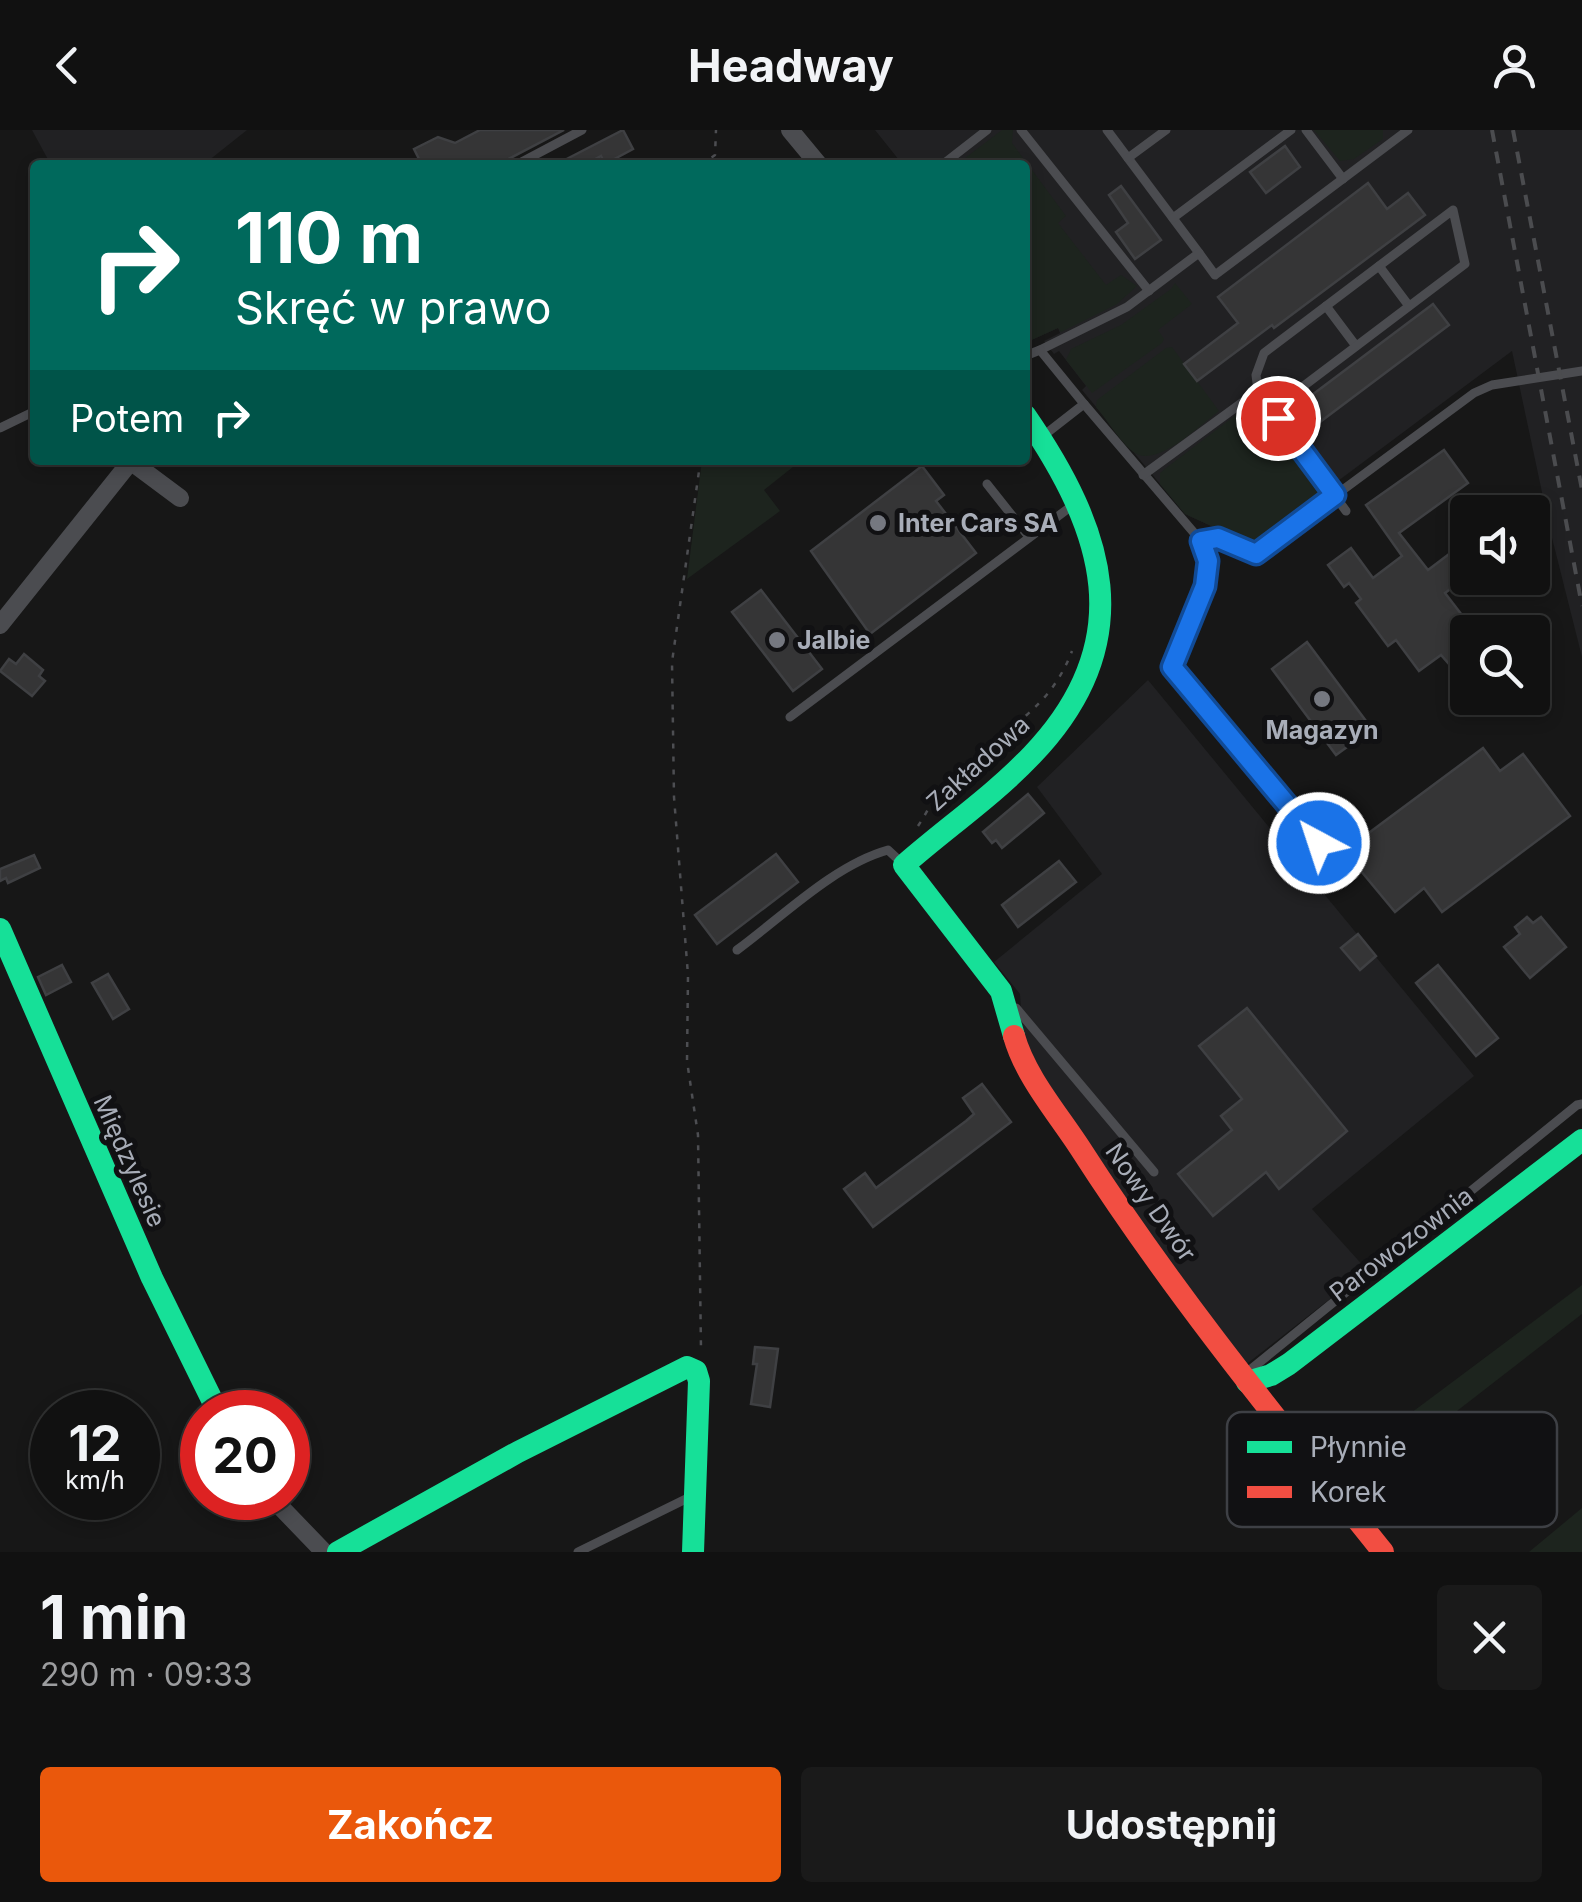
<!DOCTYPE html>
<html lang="pl">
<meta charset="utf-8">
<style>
:root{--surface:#111;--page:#1a1a1a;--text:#f1f3f6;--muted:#9c9d9f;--line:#303131;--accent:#ea580c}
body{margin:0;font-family:Inter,sans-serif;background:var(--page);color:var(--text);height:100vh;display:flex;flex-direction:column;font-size:38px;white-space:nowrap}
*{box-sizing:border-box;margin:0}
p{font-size:32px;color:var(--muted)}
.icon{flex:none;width:55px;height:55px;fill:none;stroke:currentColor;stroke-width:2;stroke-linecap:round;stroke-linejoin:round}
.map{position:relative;height:1422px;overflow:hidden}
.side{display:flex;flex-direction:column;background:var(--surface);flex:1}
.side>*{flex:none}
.hud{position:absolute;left:30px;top:30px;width:1000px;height:305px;border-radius:10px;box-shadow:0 5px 15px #0003,0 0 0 2px var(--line);background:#00695c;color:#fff;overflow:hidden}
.controls{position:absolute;left:1450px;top:365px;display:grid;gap:20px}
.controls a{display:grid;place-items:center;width:100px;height:100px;border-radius:10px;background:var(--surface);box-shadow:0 5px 15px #0003,0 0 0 2px var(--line);font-size:50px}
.speed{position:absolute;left:30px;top:1260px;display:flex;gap:20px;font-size:50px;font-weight:700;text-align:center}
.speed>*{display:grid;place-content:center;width:130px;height:130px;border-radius:50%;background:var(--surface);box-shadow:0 5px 15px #0003,0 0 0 2px var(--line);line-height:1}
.speed small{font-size:25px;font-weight:400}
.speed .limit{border:15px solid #d22;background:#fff;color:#111}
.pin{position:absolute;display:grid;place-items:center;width:85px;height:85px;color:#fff;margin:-42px;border:5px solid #fff;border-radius:50%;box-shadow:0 2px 10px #0007}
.me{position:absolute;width:110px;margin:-55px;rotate:320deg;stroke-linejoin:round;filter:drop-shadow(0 0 8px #0008)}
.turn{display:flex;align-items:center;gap:35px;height:210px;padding:0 40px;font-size:45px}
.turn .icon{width:130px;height:130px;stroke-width:2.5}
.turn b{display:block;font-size:70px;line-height:85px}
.then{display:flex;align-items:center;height:95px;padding:0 40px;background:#0003;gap:20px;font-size:38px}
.round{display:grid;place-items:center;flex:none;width:105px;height:105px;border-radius:10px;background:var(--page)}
.headline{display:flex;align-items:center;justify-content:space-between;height:170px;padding:0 40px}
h1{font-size:60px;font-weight:700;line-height:75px}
.button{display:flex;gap:20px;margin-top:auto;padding:20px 40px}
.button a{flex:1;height:115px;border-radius:10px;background:var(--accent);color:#fff;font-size:40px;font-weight:700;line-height:115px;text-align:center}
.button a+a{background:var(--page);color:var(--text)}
header{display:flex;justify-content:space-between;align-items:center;height:130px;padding:0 40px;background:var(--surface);font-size:45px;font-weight:700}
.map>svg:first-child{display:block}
.built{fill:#212123}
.green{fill:#1d241e}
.building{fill:#353536;stroke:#3f4043;stroke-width:2.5}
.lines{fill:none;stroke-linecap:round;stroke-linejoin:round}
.path{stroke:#4d4e52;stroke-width:2.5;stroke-dasharray:5 8;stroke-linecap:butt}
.lane{stroke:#4b4c50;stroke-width:9}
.street{stroke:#4b4c50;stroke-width:18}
.fast{stroke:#16e098;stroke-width:22}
.jam{stroke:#f24e42;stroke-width:22}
.rail{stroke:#4b4c4f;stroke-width:4;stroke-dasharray:12 10;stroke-linecap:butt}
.route-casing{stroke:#114b97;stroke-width:25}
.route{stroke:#1a73e8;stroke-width:18}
.poi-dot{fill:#757880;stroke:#111113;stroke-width:4}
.labels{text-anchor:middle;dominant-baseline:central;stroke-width:10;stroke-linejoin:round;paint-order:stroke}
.poi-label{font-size:25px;font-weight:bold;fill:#a8adb8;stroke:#111113;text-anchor:start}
.street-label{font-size:25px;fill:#a8adb8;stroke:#111113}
.key{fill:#111113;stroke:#3e4045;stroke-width:2.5}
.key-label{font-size:28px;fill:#a8adb8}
</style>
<header><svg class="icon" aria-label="back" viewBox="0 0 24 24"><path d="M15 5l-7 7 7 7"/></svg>Headway<svg class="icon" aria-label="person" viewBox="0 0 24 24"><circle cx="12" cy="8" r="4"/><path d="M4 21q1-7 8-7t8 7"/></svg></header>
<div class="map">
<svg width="1582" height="1422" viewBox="0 0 1582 1422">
<rect width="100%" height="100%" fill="#171717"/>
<g class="built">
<path d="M32 0H247L203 35H51Z"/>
<path d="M875 0H1582V527L1550 400 1512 221 1259 410 1244 411 1185 384 1082 260 1086 256 1059 221 1054 224 1044 211 1060 203 1058 198 1025 213V35H903Z"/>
<path d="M1148 550 1474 946 1312 1079 1367 1140 1244 1236 1100 1034 1023 913 1020 864 994 832 1102 744 1037 657Z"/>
</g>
<g class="green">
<path d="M1002 0H1013L1012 13 1066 86 1058 93 1106 155 1121 145 1137 156 1117 174 1061 202 1058 198 1025 213V35H956Z"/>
<path d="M1314 0H1383V9L1354 29 1340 31Z"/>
<path d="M1175 153 1192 174 1158 200 1164 209 1162 213 1092 263 1066 230 1071 219 1121 195 1171 159Z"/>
<path d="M1172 217 1219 281C1200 295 1155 341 1132 321 1118 309 1108 291 1096 277L1097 270 1166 218Z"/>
<path d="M1249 275 1266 279 1283 303 1262 318 1270 329 1281 321 1286 329 1295 322 1319 356 1320 365 1259 410 1244 411 1185 384 1160 354V343L1166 338Z"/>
<path d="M702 330H796L798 333 764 360 780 381 687 449Z"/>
<path d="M1582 1155V1184L1346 1367 1328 1345Z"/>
<path d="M1582 1378V1422H1529Z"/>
</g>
<g class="building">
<path d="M480 0H564L497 35H422L414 19 438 7 455 13Z"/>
<path d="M623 0 633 19 605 34 601 26 584 35H555Z"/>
<path d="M1285 16 1300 37 1266 63 1250 42Z"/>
<path d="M1368 53 1387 79 1408 63 1425 85 1274 198 1272 195 1197 251 1184 234 1238 193 1218 167Z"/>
<path d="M1121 56 1161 110 1135 129 1116 102 1128 93 1109 65Z"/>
<path d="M1433 174 1449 195 1312 298 1296 277Z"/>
<path d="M1444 320 1468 353 1399 403 1428 440 1461 415 1468 424V446L1445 463 1475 502H1468V520L1449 534 1441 525 1419 541 1396 510 1388 516 1356 473 1361 469 1349 453 1344 457 1328 435 1351 418 1373 448 1402 426 1366 375Z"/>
<path d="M922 336 944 365 936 371 976 423 870 504 811 421Z"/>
<path d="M761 460 822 539 793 561 732 482Z"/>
<path d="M1307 512 1372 599 1336 625 1272 539Z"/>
<path d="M24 524 43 540 39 546 45 551 32 566 0 541 9 529 16 534Z"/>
<path d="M1483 618 1500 641 1523 624 1570 686 1442 782 1424 758 1395 782 1336 711 1356 694 1366 705Z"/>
<path d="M1028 664 1044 683 1002 718 996 710 992 713 983 702Z"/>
<path d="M776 724 798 752 717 814 695 785Z"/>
<path d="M34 725 40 738 8 753 6 748 0 751V739Z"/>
<path d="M1059 731 1076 752 1018 797 1002 775Z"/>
<path d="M1527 787 1533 793 1541 787 1566 817 1530 848 1504 817 1520 804 1515 797Z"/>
<path d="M1358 804 1376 826 1360 840 1341 818Z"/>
<path d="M62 835 71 852 46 865 38 847Z"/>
<path d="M1438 835 1498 908 1476 926 1416 853Z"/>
<path d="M108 844 129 879 113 889 92 853Z"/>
<path d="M1247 878 1347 1001 1279 1059 1266 1042 1213 1086 1178 1044 1232 1000 1221 986 1242 969 1199 916Z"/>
<path d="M982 954 1011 992 873 1097 844 1059 865 1043 876 1058 966 991 974 984 963 968Z"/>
<path d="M755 1217 778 1219 770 1277 751 1274 757 1234H753Z"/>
</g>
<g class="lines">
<g class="path">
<path d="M701 35 715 25 716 0"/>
<path d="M698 330 700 334 672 532 674 667 688 845 687 931 698 1005 701 1219"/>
<path d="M918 696C928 681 936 663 948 650 994 601 1046 589 1072 521"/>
</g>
<g class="lane">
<path d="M1021 0 1149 161"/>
<path d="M1107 0 1199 123"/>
<path d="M1306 0 1343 49"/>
<path d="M1128 28 1166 0"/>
<path d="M516 35 582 0"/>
<path d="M942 35 987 0"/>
<path d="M1173 88 1291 0"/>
<path d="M1379 136 1409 176"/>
<path d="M1326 176 1356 216"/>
<path d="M1040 220 1127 177 1199 123 1215 145 1408 0"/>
<path d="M1025 226 1040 220 1084 274 1043 306"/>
<path d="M1258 261 1256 245 1264 223 1453 80 1465 134 1272 280"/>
<path d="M1084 274 1201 411 1208 431 1205 457 1172 537 1319 713"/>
<path d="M0 298 35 281"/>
<path d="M1143 345 1258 261 1346 381"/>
<path d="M987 354 1029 407"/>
<path d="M1201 411 1218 408 1256 424 1474 263 1492 255 1582 241"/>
<path d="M790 587 1073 375"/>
<path d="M737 820C782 787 834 735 888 720L902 733"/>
<path d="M1016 878 1154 1042"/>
<path d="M1245 1244 1577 975 1582 974"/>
<path d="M578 1422 692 1366"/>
</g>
<g class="street">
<path d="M790 0 819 35"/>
<path d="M129 330 180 368"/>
<path d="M0 495 131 331"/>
<path d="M272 1368 324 1422"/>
</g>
<g class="fast">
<path d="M0 799 152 1148 218 1282"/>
<path d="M1014 906 1001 861 904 735C946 698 993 666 1032 625 1141 511 1105 401 1025 285"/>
<path d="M1247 1252 1271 1245 1289 1234 1582 1010"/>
<path d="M338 1422 518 1322 687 1237 696 1241 699 1251 693 1422"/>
</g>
<path class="jam" d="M1014 906C1025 946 1058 984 1080 1018 1171 1160 1278 1291 1383 1422"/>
<g class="rail">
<path d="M1492 0 1582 476"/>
<path d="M1513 0 1582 360"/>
</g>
</g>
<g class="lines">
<g class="route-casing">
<path id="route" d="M1278 288 1335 365 1256 424 1218 408 1201 411 1208 431 1205 456 1172 537 1319 713"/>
</g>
<use href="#route" class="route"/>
</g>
<g class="poi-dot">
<circle cx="878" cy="393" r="10"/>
<circle cx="777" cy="510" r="10"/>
<circle cx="1322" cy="569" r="10"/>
</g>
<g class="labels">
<g class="poi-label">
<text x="898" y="393">Inter Cars SA</text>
<text x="797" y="510">Jalbie</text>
<text x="1322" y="600" text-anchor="middle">Magazyn</text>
</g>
<g class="street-label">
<text transform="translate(978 633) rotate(-42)">Zakładowa</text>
<text transform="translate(130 1031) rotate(66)">Międzylesie</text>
<text transform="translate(1151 1072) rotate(55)">Nowy Dwór</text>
<text transform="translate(1401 1114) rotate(-37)">Parowozownia</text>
</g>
</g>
<rect x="1227" y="1282" width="330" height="115" rx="15" class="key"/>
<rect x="1247" y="1311" width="45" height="12" fill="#16e098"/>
<rect x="1247" y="1356" width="45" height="12" fill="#f24e42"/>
<g class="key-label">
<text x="1310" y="1327">Płynnie</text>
<text x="1310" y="1372">Korek</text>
</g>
</svg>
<div class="controls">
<a><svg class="icon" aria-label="sound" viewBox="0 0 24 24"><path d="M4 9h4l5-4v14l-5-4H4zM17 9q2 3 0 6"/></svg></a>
<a><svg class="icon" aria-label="search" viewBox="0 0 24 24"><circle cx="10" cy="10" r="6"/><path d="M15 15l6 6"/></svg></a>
</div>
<div class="speed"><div>12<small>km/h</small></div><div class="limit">20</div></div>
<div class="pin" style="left:1278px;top:288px;background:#d93025"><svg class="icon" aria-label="arrive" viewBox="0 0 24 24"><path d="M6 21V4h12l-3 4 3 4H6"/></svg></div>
<svg class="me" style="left:1319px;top:713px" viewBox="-20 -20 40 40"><circle r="17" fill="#1a73e8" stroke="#fff" stroke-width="3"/><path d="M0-11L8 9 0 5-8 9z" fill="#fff"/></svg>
<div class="hud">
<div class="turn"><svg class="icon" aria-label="right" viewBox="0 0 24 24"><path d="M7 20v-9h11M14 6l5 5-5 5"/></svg><div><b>110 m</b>Skręć w prawo</div></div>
<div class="then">Potem<svg class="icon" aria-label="right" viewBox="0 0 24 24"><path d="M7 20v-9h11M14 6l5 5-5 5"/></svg></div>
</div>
</div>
<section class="side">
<div class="headline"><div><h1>1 min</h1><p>290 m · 09:33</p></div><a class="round"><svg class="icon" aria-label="close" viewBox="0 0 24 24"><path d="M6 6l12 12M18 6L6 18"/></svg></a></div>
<div class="button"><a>Zakończ</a><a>Udostępnij</a></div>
</section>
